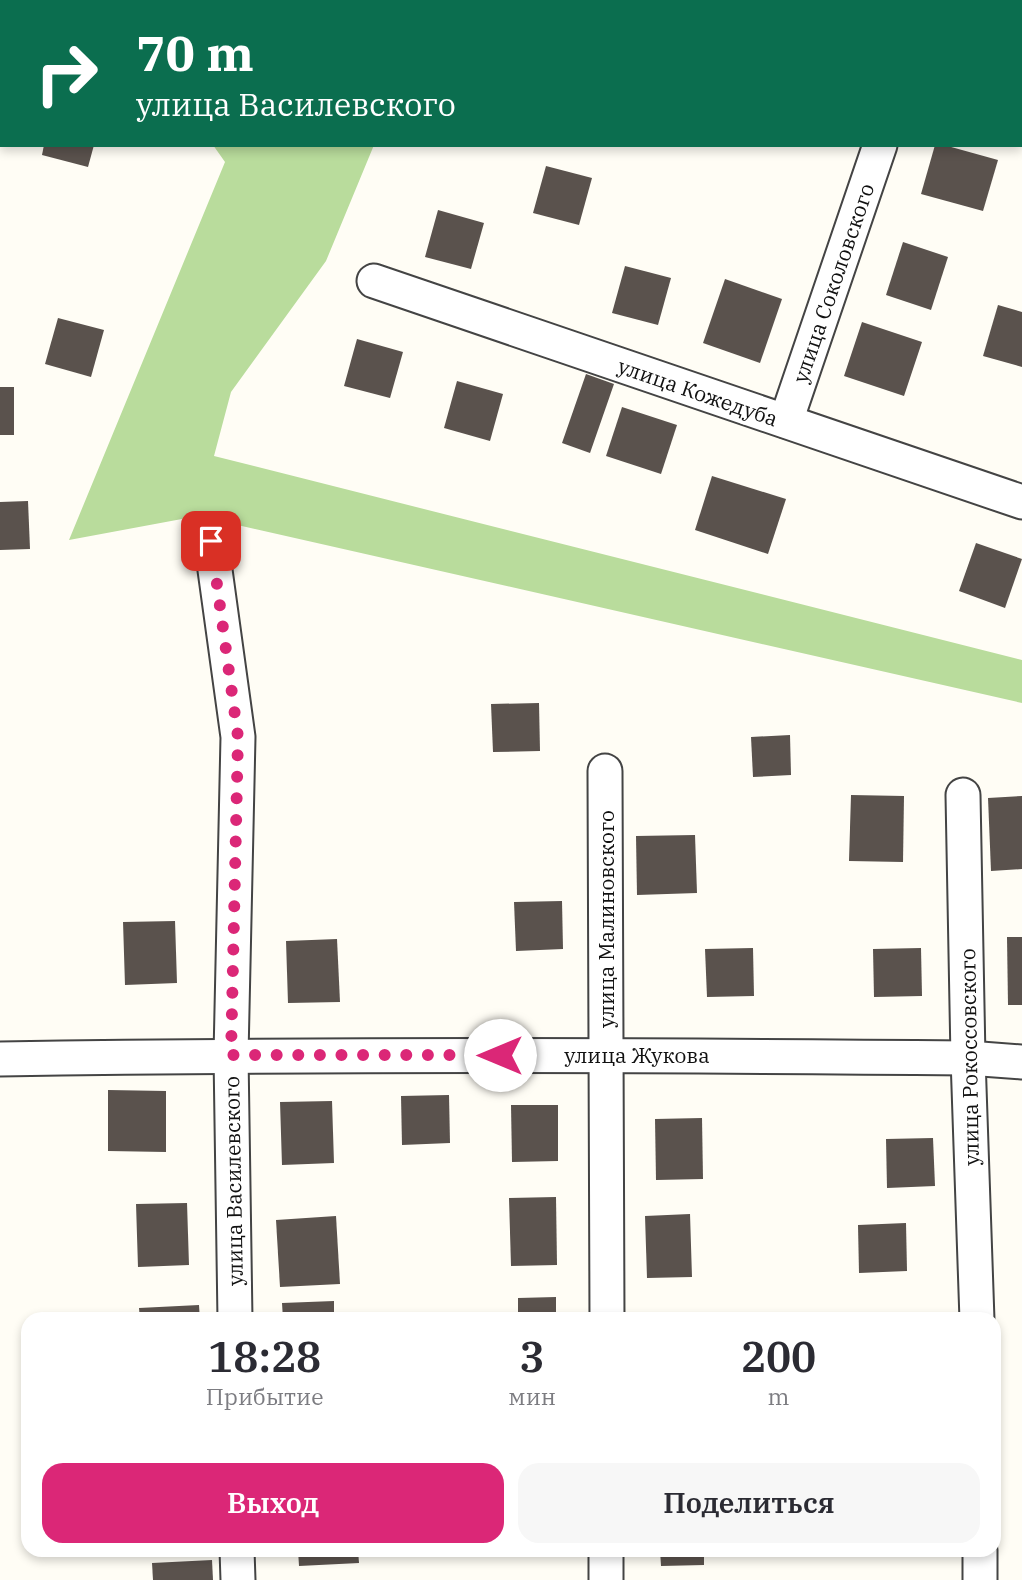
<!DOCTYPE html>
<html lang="ru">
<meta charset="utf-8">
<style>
:root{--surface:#fff;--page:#f7f7f7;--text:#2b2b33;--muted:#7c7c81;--accent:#db2777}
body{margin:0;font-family:"IBM Plex Serif",serif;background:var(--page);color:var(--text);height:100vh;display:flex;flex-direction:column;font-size:26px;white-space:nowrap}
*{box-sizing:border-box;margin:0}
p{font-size:23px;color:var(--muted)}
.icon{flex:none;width:38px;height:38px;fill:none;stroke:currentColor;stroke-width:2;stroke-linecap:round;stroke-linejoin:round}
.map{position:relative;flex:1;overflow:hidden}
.panel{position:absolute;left:21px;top:1312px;width:980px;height:245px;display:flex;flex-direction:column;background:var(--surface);border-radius:21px;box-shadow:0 4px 10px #0003}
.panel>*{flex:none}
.hud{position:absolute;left:0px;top:0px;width:1022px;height:147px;box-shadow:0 4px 10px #0003;background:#0b6e4f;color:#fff;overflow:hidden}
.pin{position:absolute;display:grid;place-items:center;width:60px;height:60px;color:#fff;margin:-30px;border-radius:14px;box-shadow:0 4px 10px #0006}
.me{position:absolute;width:77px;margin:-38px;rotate:270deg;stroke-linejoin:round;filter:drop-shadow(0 0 5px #0008)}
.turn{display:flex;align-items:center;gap:24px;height:147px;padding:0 21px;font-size:32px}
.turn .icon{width:91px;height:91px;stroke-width:2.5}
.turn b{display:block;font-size:49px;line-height:60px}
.eta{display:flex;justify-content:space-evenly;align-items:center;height:119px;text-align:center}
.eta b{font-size:42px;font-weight:600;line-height:49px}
.action{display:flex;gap:14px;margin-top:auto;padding:14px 21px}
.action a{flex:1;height:80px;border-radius:21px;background:var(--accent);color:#fff;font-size:28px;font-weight:600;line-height:80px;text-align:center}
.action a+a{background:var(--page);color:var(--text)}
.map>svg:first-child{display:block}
.forest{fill:#b9dc9c}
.building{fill:#5a524d}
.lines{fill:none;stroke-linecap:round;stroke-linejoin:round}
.minor-casing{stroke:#444;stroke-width:37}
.minor{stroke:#fff;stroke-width:33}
.route{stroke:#db2777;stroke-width:12;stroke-dasharray:0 21.6}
.labels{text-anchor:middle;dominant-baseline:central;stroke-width:7;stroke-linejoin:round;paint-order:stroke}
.street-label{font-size:21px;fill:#111;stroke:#fff}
</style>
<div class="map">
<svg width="1022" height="1580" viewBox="0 0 1022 1580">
<rect width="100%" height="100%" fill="#fffdf5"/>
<g class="forest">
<path d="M0 0H427L2 2 0 47Z"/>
<path d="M213 145H374L326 261 231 392 214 456 1022 660V703L198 516 69 540 225 162Z"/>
</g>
<g class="building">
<path d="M44 145H94L88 167 42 155Z"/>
<path d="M935 145H944L998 160 983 211 921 194Z"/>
<path d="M546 166 592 178 579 225 533 213Z"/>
<path d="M438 210 484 223 471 269 425 257Z"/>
<path d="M903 242 948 257 931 310 886 295Z"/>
<path d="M625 266 671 278 658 325 612 313Z"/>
<path d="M725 279 782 299 760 363 703 343Z"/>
<path d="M998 305 1022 312V367L983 356Z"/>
<path d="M58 318 104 330 91 377 45 364Z"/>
<path d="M862 322 922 342 904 396 844 376Z"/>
<path d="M357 339 403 352 390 398 344 386Z"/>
<path d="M586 374 614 384 590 453 562 443Z"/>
<path d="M457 381 503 394 490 441 444 428Z"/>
<rect x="0" y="387" width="14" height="48"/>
<path d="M622 407 677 425 661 474 606 456Z"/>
<path d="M712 476 786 499 768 554 695 530Z"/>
<path d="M28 501 30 549 0 550V502Z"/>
<path d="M976 543 1022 559 1005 608 959 591Z"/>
<path d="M539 703 540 751 493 752 491 704Z"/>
<path d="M790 735 791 775 753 777 751 737Z"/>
<path d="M851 795 904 796 903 862 849 861Z"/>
<path d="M1022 796V869L991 871 988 798Z"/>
<path d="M695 835 697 893 637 895 636 836Z"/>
<path d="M562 901 563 949 516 951 514 902Z"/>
<path d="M175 921 177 983 125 985 123 922Z"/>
<path d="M1007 937H1022V1005H1008Z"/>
<path d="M337 939 340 1002 288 1003 286 941Z"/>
<path d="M753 948 754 996 707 997 705 949Z"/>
<path d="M921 948 922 996 874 997 873 949Z"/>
<path d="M108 1090 166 1091V1152L108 1151Z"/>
<path d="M449 1095 450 1143 402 1145 401 1096Z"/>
<path d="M332 1101 334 1163 282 1165 280 1102Z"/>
<path d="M511 1105H558V1161L512 1162Z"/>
<path d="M702 1118 703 1179 656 1180 655 1119Z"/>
<path d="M933 1138 935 1186 887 1188 886 1139Z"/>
<path d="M556 1197 557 1265 511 1266 509 1198Z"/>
<path d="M187 1203 189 1265 138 1267 136 1204Z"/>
<path d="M690 1214 692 1277 647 1278 645 1216Z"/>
<path d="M336 1216 340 1284 280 1287 276 1220Z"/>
<path d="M906 1223 907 1271 859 1273 858 1225Z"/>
<path d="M556 1297V1320H518V1298Z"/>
<path d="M334 1301V1320H283L282 1303Z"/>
<path d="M199 1305 200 1320H140L139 1308Z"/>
<rect x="658" y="1312" width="87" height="8"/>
<path d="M298 1550H358L359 1563 299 1566Z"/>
<path d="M660 1550H704V1565L661 1566Z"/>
<path d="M212 1560 213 1580H153L152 1563Z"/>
</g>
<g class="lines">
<g class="minor-casing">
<g id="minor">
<path d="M675 0 679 2"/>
<path d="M930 2V0"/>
<path d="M374 281 1022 502"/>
<path d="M786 421 880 145"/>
<path d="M211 541 238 737 231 1055 235 1320"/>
<path d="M605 771 607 1320"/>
<path d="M963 795 968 1058 977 1320"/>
<path d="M0 1059C323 1054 645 1055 968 1058L1022 1062"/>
<path d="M237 1550 238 1580"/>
<path d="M980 1550V1580"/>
<path d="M606 1580V1550"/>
</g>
</g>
<use href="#minor" class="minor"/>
</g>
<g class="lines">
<path class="route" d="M211 541 238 737 231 1055H500"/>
</g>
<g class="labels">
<g class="street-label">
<text transform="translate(833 283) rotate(-71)">улица Соколовского</text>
<text transform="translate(698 392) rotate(19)">улица Кожедуба</text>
<text transform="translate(606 919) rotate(-90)">улица Малиновского</text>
<text x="637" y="1055">улица Жукова</text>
<text transform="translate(969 1057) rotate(-91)">улица Рокоссовского</text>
<text transform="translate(233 1181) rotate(-91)">улица Василевского</text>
</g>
</g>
</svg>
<div class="pin" style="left:211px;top:541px;background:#d93025"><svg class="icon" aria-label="arrive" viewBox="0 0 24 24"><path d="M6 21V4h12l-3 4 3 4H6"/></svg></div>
<svg class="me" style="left:500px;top:1055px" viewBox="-20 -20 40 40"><circle r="19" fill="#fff"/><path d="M0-13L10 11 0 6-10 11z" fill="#db2777"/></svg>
<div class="hud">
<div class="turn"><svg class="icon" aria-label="right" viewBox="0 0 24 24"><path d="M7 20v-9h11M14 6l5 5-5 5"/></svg><div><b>70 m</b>улица Василевского</div></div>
</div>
<section class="panel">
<div class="eta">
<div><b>18:28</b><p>Прибытие</p></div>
<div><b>3</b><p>мин</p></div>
<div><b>200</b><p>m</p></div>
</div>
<div class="action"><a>Выход</a><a>Поделиться</a></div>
</section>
</div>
